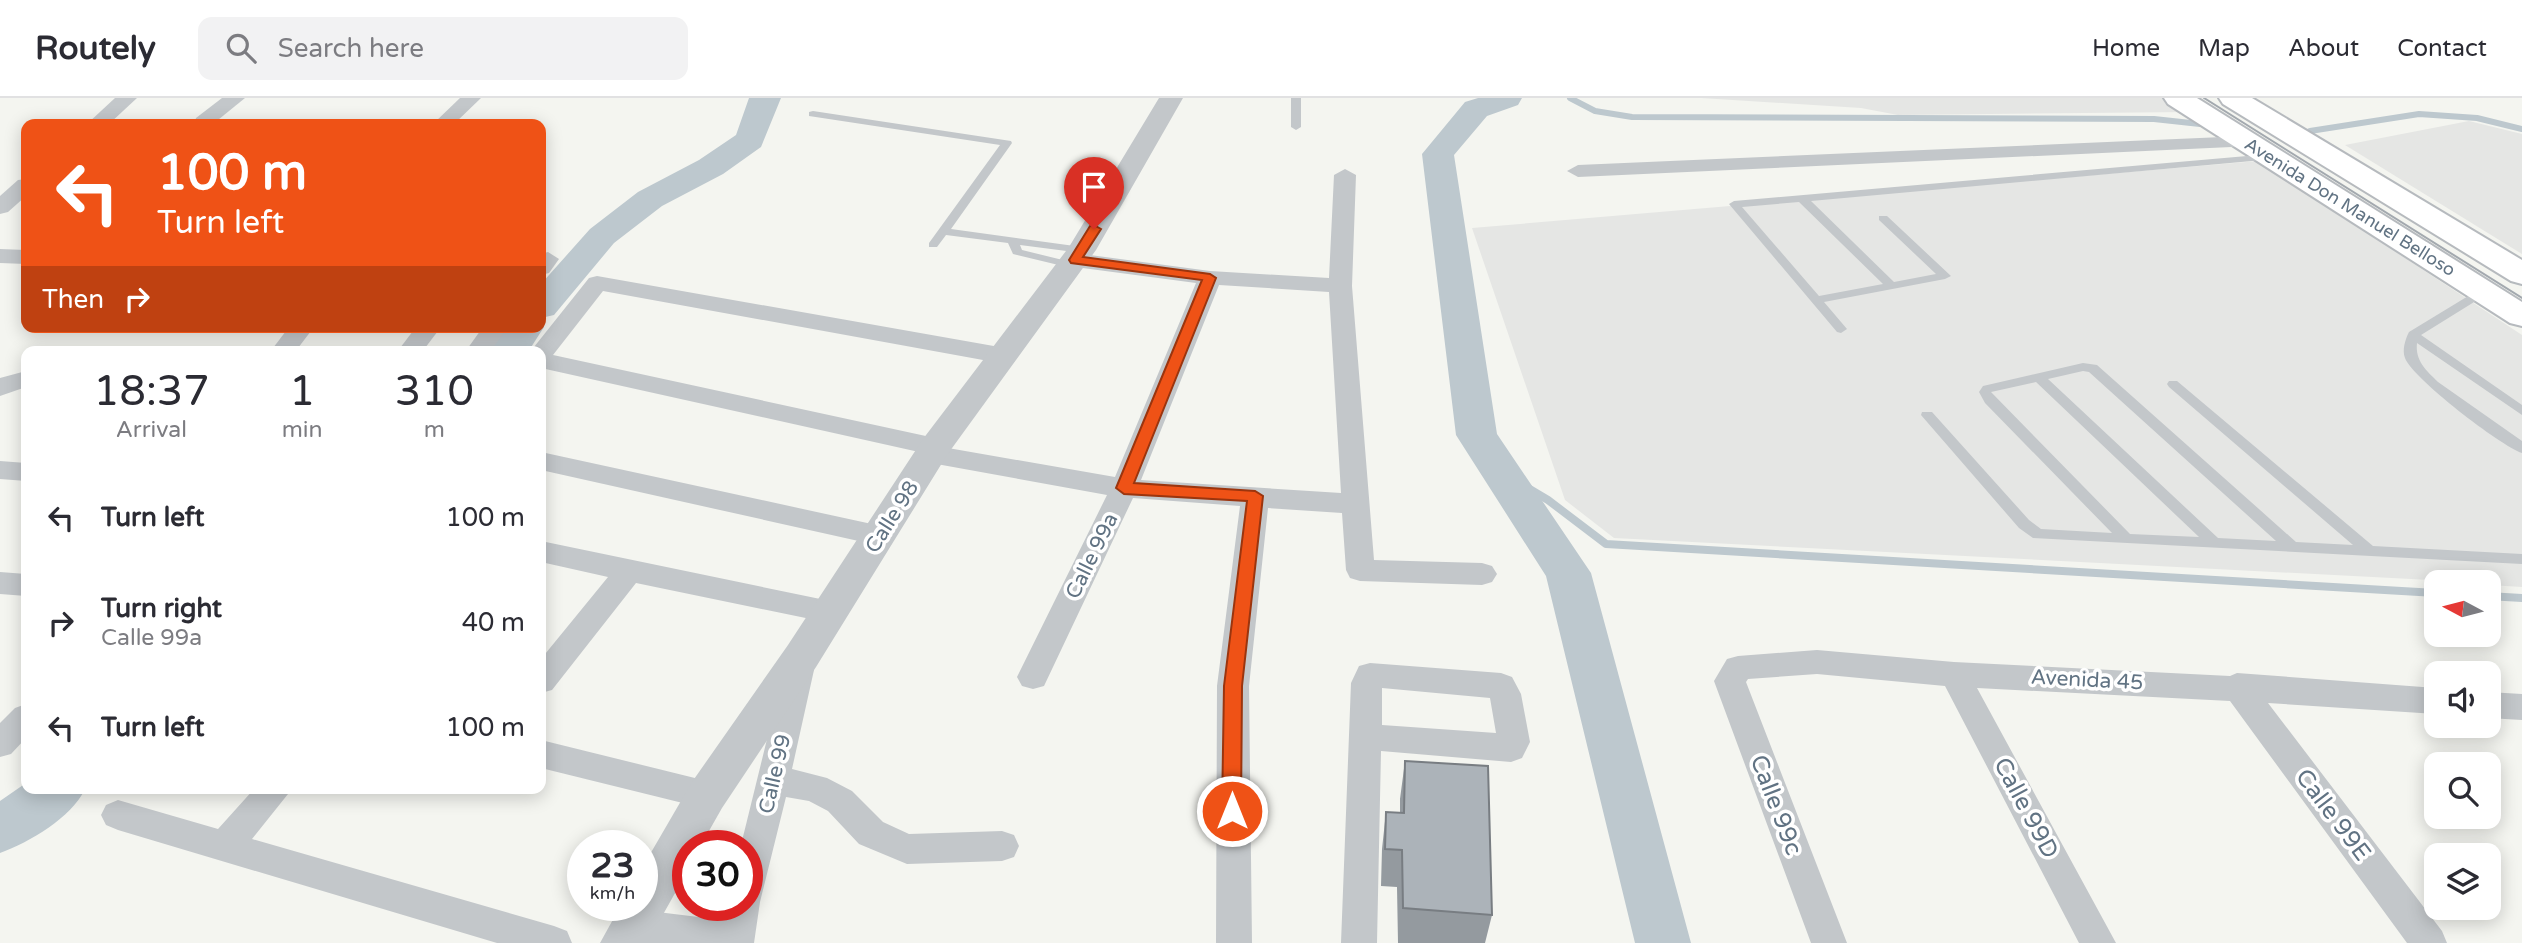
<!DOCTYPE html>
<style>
:root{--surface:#fff;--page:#f2f2f3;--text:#2b2b33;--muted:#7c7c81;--line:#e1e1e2}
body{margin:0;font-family:"Varela Round",sans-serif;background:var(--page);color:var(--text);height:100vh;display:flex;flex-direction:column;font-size:26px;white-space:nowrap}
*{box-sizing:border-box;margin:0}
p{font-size:23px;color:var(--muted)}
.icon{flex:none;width:38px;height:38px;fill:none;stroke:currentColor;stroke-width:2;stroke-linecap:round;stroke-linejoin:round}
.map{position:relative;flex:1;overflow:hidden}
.panel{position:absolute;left:21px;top:248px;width:525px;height:448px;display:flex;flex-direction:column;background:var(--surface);border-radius:14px;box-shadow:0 4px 18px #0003}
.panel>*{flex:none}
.banner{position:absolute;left:21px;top:21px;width:525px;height:214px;border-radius:14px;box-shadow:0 4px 18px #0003;background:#ef5216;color:#fff;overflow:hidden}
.needle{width:46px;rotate:277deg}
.fabs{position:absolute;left:2424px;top:472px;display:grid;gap:14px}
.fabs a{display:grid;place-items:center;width:77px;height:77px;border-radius:14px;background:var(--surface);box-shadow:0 4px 18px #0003;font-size:35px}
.speed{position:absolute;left:567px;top:732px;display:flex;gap:14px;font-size:35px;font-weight:700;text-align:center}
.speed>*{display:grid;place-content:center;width:91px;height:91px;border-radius:50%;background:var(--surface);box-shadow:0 4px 18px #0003;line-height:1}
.speed small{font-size:18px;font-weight:400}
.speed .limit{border:10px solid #d22;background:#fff;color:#111}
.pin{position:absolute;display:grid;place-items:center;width:60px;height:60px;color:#fff;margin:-72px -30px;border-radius:50% 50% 50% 0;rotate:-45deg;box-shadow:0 0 7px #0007}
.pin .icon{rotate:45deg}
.me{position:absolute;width:77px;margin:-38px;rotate:0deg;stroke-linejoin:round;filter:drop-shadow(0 0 5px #0008)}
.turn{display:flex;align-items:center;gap:24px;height:147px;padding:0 21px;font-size:32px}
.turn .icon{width:91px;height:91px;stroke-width:2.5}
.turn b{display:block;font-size:49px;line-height:60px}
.then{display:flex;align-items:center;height:66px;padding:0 21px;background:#0003;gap:14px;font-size:26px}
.eta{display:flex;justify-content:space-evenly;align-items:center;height:119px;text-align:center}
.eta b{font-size:42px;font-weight:600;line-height:49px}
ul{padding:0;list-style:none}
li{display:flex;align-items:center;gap:21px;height:105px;padding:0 21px}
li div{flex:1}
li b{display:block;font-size:26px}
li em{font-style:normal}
header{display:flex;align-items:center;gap:42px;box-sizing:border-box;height:98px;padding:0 35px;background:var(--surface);border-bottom:2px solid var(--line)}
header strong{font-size:33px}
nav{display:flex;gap:38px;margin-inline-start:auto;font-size:24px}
.search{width:490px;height:63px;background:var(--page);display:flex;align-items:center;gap:18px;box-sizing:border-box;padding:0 24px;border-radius:14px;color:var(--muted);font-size:26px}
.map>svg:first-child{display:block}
.built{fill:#e5e6e4}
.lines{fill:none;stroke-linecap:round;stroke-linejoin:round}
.stream-far1{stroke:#bdc8ce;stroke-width:6}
.stream{stroke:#bdc8ce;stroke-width:8}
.river{fill:#bdc8ce;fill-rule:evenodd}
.primary-casing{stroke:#b6babe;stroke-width:4}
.service{fill:#c3c7ca;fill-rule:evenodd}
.minor{fill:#c3c7ca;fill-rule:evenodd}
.tertiary{fill:#c3c7ca;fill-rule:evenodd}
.primary{fill:#fff;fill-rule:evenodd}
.tram{stroke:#a3a9af;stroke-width:2}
.wall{fill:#949a9f}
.building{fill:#acb3b9;stroke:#787d82;stroke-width:2}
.route{fill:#ef5216;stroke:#9b350e;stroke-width:2}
.labels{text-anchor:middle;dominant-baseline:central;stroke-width:7;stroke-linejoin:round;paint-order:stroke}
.far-street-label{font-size:18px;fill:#617383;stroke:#fff}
.street-label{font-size:21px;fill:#617383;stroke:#fff}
.near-street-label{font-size:24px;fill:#617383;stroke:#fff}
</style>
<header>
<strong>Routely</strong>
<div class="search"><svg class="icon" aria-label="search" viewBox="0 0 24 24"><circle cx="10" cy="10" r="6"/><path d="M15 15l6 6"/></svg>Search here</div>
<nav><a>Home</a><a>Map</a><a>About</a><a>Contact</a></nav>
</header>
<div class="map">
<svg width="2522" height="845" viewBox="0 0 2522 845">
<rect width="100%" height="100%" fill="#f4f5f0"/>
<g class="built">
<path d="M1701 0H2167L2189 14 1898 17 1861 10Z"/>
<path d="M2469 23 2522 36V156L2345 47Z"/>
<path d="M2258 63 2522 237V489L2489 487 2488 485 1614 440 1565 402 1472 130Z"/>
</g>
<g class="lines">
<g class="stream-far1">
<path d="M1570 0 1595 13 1632 19 2154 21 2200 26"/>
<path d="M2310 33 2419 16 2477 20 2522 31"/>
</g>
<g class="stream">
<path d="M1501 374 1548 402 1606 446 2436 495"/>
<path d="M2488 498 2522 500"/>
</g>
<g class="river">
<path d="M749 0H781L761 49 723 76 662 108 614 145 554 217 541 220V186L590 131 638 94 699 62 736 37Z"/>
<path d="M1478 0H1522L1518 7 1487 18 1454 57 1497 336 1591 475 1691 845H1635L1546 478 1456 337 1422 56 1465 4Z"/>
<path d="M541 224 544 229 528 254H489L506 229H541Z"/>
<path d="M26 685V691H85C71 720 30 744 0 755V703Z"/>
</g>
<g class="primary-casing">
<g id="primary">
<path d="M2164 0H2197L2522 204V228L2510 225 2168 6Z"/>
<path d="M2219 0H2252L2522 162V186L2511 183 2223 6Z"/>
</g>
</g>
<g class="service">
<path d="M1291 0H1301V29L1296 32 1291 29Z"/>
<path d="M813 13 1011 43 1012 45 951 131 1082 149 1088 152 1082 155 1020 147 1022 152 1075 165V169L1071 170 1013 156 1008 145 946 137 937 149H929V145L1000 47 809 18V14Z"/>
<path d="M2270 56 2274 57V61L1811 103 1894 184 1936 176 1879 122V118H1887L1951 178 1945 181 1824 204 1847 231 1841 235 1837 234 1729 106 1734 103ZM1799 104 1883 186 1819 198 1742 109Z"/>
<path d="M2483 189 2489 193 2487 196 2421 237 2522 307V317L2417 245C2415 263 2426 272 2438 284L2522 343V355C2501 348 2412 280 2405 260 2402 252 2405 242 2409 234Z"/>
<path d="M2083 265 2097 267 2296 444 2353 447 2169 289 2167 286 2169 283H2177L2373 448 2522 456V466L2033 440 2019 430 1921 317 1922 314H1932L2029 422 2041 431 2112 435 1985 305 1979 294 1983 288ZM2083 273 2089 274 2276 443 2218 440 2048 281ZM2036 284 2199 439 2130 436 1991 294Z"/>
</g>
<g class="minor">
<path d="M115 0H137L109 26H87Z"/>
<path d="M222 0H245L213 26H194L196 20Z"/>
<path d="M460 0H481L454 26H433Z"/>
<path d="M2246 38 2253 40 2256 44 2253 48 1578 79 1567 73 1578 67Z"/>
<path d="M1345 71 1356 77 1352 188 1374 462 1482 465 1492 468 1497 476 1492 484 1482 487 1360 483 1350 480 1346 472 1342 415 1268 410 1249 588 1252 845H1216L1217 588 1240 408 1133 400 1044 588 1033 591 1022 588 1017 579 1107 397 931 365 922 362 919 354 541 270V254H530L589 180 597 178 1005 250 1014 252 1017 258 1014 264 1005 266 603 193 553 257 935 340 944 343 948 350 1115 379 1196 185 1075 169 1067 167 1064 162 1067 157 1075 155 1210 173 1329 180 1334 77ZM1219 187 1329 194 1341 395 1141 382Z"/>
<path d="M26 81V98L8 114 0 116V98L18 82Z"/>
<path d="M0 151 26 152V166L0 165Z"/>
<path d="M548 154 559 161 549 175 541 177V156Z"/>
<path d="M289 229H314L295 254H270Z"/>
<path d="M416 229H441L422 254H397Z"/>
<path d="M483 229H508L490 254H465Z"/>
<path d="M26 273V289L0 298V280Z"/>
<path d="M541 354 881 428 891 431 895 438 891 445 881 448 541 372Z"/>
<path d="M0 363 26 365V383L0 381Z"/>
<path d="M541 443 830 503 841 506 845 514 841 522 830 525 636 485 552 592 541 595V561L608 479 541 464Z"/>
<path d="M0 474 26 476V498L0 496Z"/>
<path d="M1817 552 1954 564 2230 578 2237 575 2436 590V616L2268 605 2442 833 2447 845H2407L2230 603 1977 590 2116 845H2079L1945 588 1817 576 1748 581 1746 584 1847 845H1811L1714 583 1727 561 1738 558Z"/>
<path d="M799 560 810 563 814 572 792 671 827 680 852 693 883 724 909 736 1002 733 1014 737 1019 748 1014 759 1002 763 907 766 859 746 828 713 809 703 786 699 760 804 754 845H636L620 840 615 828 620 816 633 811 723 822 726 807H747V747H741L784 572 788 563Z"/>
<path d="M1370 565 1501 575 1512 579 1521 596 1530 644 1522 660 1511 664 1381 653 1377 845H1341L1351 585 1359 568ZM1382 590 1490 600 1496 635 1382 627Z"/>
<path d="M2488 594 2522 596V622L2488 620Z"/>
<path d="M26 606V640L11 656 0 659V625L15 610Z"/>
<path d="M541 642 707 683 719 687 724 697 719 707 707 711 541 670Z"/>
<path d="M254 691H292L252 741 554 828 567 833 572 845H497L118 732 106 727 101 717 106 707 118 702 218 731Z"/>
</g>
<path class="tertiary" d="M1159 0H1183L1096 152 947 357 816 569 722 710 701 747H688V772L647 845H600L621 807H642V770L692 684 788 547 923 341 1069 149Z"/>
<use href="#primary" class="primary"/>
<path class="tram" d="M2204 0 2522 200"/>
</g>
<path class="wall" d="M1405 663 1492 817 1485 845H1398L1397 789 1381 788 1382 751 1386 714 1400 715V701Z"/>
<path class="building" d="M1405 663 1488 668 1492 817 1403 810 1402 752 1385 751 1386 714 1404 715Z"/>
<path class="route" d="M1094 127 1101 131 1083 159 1210 176 1216 180 1134 385 1255 393 1263 398 1242 588 1241 713 1239 719H1225L1222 713 1224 588 1247 403 1124 396 1116 390 1202 182 1071 165 1069 162 1090 128Z"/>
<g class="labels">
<g class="far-street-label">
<text transform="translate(2350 109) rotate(32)">Avenida Don Manuel Belloso</text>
</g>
<g class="street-label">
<text transform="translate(892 419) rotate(-58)">Calle 98</text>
<text transform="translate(1092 458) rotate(-64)">Calle 99a</text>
<text transform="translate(2087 582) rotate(3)">Avenida 45</text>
<text transform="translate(775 676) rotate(-77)">Calle 99</text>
</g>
<g class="near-street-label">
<text transform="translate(1776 707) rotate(69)">Calle 99c</text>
<text transform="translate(2026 710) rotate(62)">Calle 99D</text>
<text transform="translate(2333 717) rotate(53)">Calle 99E</text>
</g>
</g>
</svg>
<div class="fabs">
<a><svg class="needle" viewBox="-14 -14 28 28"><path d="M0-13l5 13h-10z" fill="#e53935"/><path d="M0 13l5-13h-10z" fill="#7c7c81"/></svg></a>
<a><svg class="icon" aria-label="sound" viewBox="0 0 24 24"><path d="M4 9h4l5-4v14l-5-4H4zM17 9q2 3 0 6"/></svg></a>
<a><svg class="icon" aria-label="search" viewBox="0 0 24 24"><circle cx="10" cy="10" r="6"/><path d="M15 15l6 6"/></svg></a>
<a><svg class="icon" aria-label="layers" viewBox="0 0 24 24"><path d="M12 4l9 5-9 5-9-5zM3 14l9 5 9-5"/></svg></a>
</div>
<div class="speed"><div>23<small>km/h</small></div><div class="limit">30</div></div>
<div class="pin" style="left:1094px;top:131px;background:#d93025"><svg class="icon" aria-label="arrive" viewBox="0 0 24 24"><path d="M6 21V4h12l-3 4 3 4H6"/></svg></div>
<svg class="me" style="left:1232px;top:713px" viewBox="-20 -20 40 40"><circle r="17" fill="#ef5216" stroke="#fff" stroke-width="3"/><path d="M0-11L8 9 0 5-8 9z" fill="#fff"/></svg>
<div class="banner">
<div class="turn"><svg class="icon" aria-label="left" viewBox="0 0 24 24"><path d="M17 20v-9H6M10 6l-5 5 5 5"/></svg><div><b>100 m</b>Turn left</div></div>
<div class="then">Then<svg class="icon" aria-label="right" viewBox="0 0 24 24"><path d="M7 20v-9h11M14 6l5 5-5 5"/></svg></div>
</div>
<section class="panel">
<div class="eta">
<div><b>18:37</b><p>Arrival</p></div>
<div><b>1</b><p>min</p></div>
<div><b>310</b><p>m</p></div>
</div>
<ul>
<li><svg class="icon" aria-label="left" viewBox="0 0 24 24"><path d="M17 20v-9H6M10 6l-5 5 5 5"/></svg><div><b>Turn left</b></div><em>100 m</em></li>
<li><svg class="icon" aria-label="right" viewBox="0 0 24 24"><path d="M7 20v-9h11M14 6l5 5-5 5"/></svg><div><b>Turn right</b><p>Calle 99a</p></div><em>40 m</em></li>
<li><svg class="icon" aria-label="left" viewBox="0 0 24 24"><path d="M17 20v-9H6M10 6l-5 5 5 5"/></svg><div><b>Turn left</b></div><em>100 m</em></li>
</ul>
</section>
</div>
